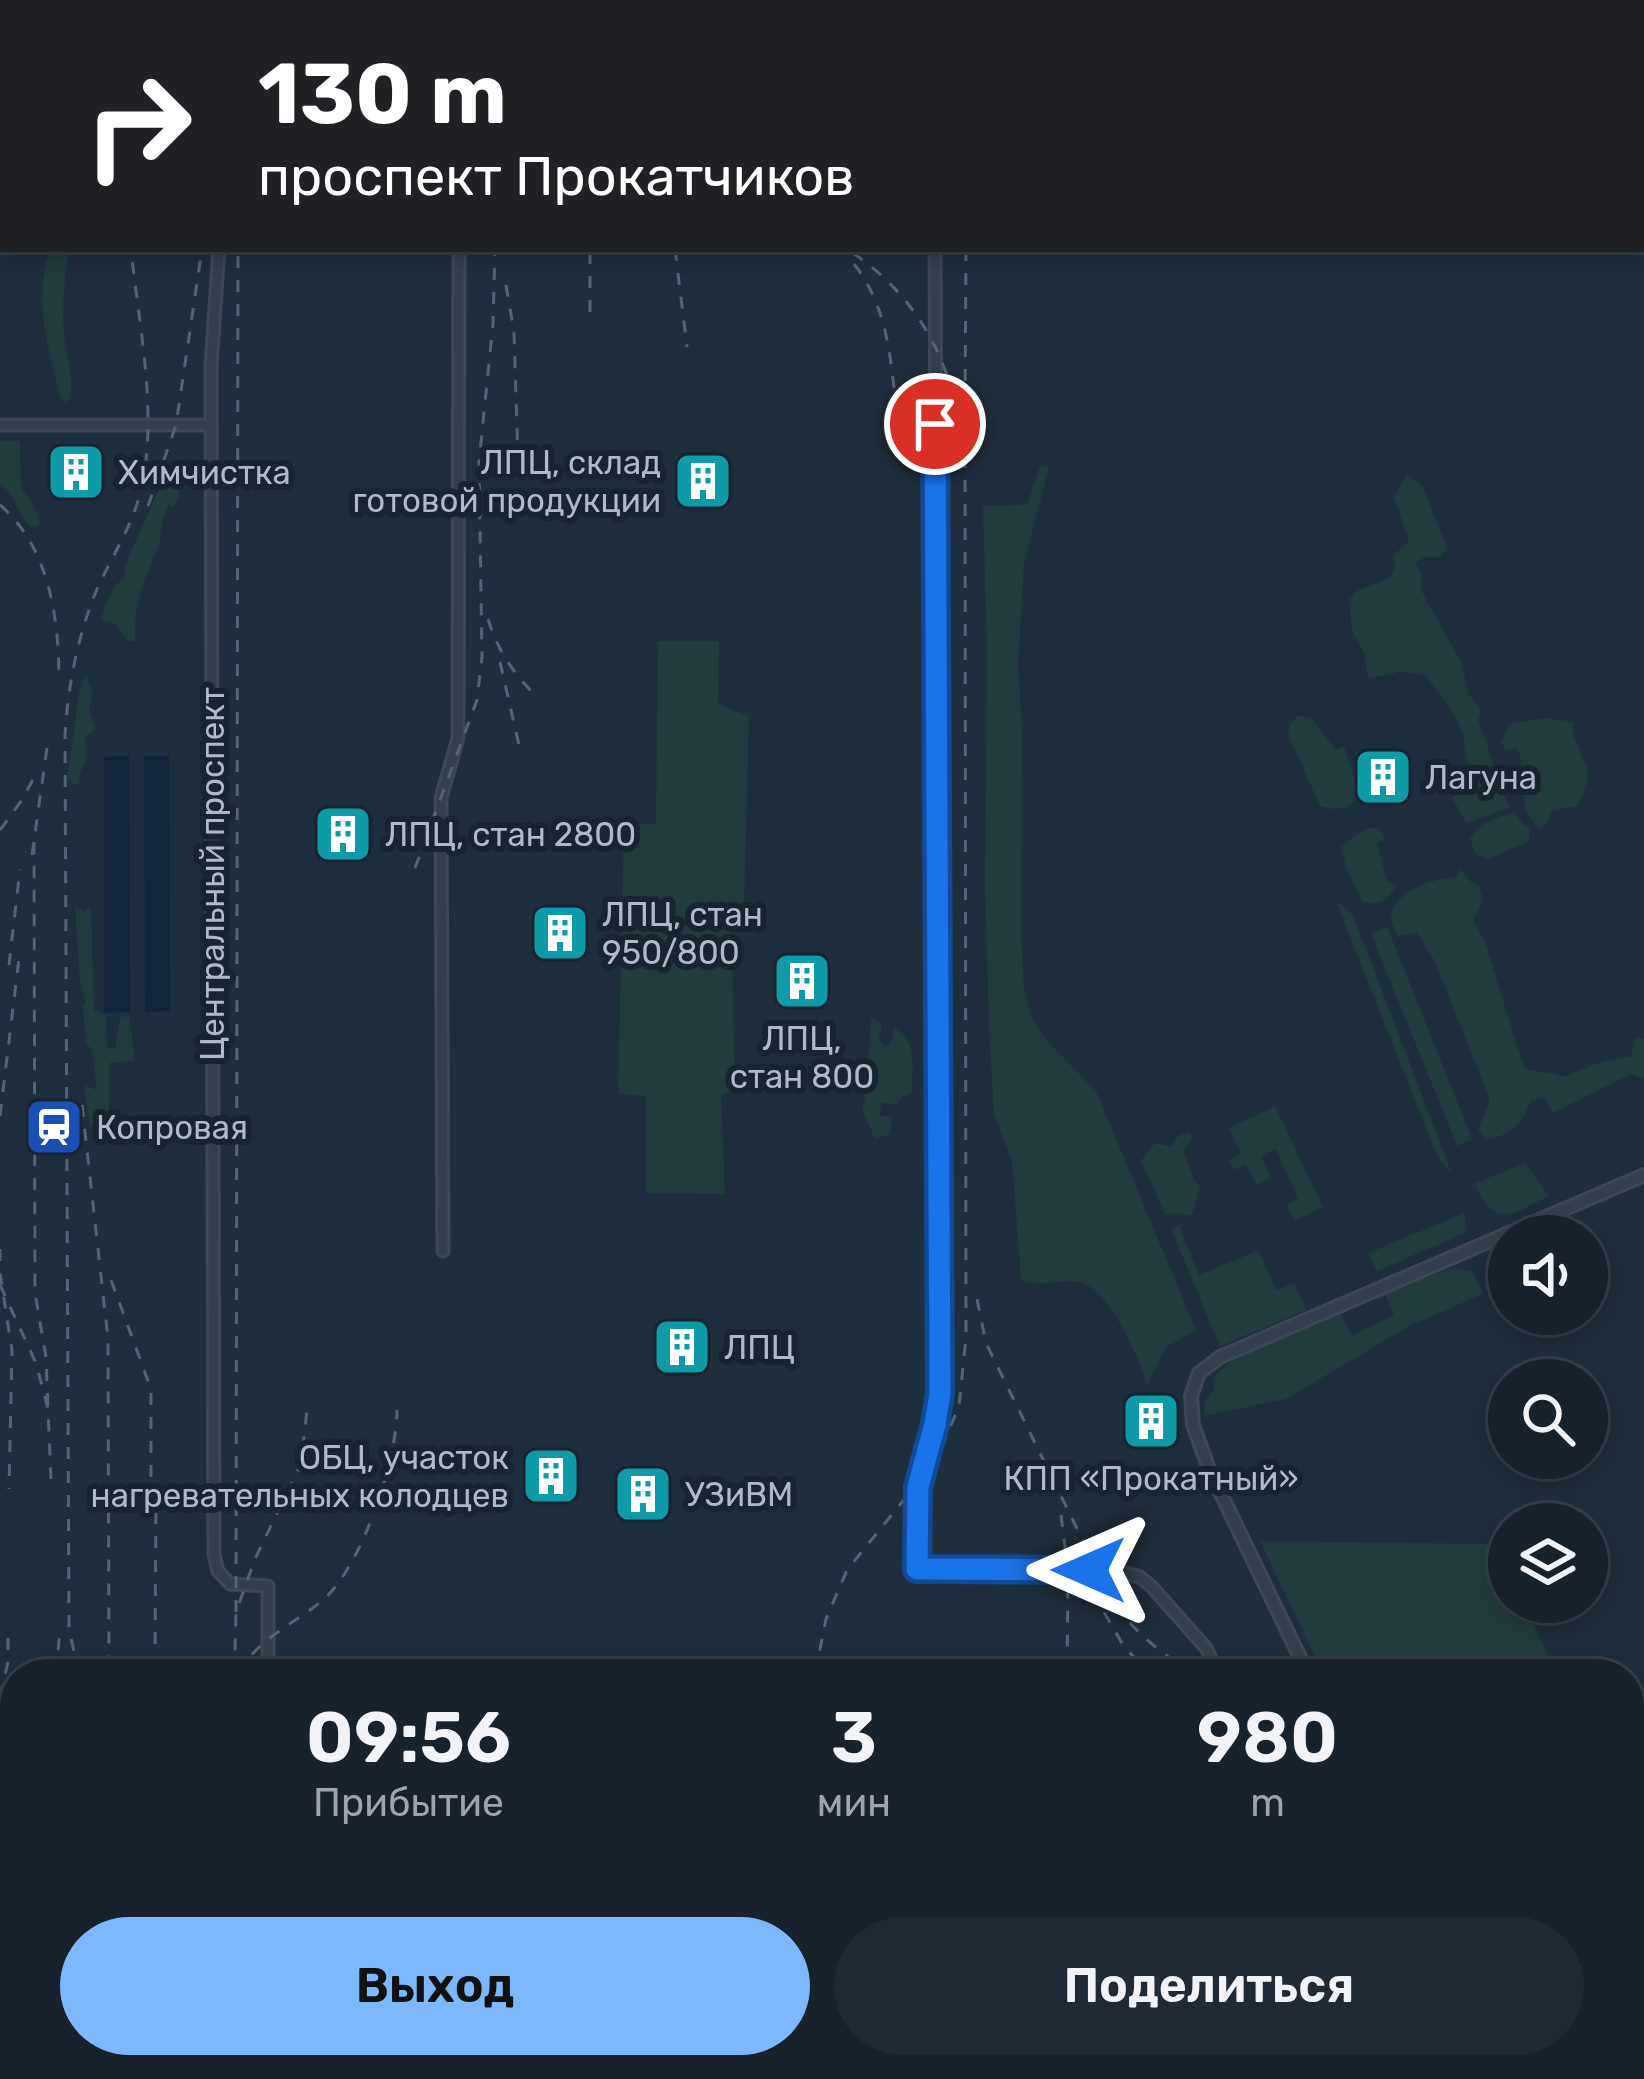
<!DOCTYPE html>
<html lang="ru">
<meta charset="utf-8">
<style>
:root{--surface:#17222d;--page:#202a35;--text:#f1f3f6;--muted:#9ea4aa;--line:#363f49;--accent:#7db8ff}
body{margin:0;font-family:Rubik,sans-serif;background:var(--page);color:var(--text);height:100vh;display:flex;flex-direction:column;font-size:45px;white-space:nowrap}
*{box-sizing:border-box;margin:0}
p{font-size:39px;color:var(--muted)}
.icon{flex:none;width:66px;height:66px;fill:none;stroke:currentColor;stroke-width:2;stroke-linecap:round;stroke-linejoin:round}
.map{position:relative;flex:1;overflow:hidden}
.side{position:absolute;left:0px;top:1659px;width:1644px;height:420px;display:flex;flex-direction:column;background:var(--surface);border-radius:48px 48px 0 0;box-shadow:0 6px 18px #0003,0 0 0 3px var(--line)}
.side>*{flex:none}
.guide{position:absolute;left:0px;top:0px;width:1644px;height:252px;box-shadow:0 6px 18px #0003,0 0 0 3px var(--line);background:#202124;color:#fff;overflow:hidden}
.fabs{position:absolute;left:1488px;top:1215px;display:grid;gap:24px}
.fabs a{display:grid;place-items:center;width:120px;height:120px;border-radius:50%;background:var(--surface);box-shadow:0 6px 18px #0003,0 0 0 3px var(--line);font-size:60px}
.pin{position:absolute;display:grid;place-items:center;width:102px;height:102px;color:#fff;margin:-51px;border:6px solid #fff;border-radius:50%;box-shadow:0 3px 12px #0007}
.me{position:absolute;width:132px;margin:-66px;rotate:270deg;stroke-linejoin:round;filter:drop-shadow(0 0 9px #0008)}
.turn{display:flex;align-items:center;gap:42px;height:252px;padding:0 60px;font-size:54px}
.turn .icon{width:156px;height:156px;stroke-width:2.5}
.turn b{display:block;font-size:84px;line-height:102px}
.eta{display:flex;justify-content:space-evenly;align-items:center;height:204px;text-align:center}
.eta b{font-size:72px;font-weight:600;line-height:84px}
.primary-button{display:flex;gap:24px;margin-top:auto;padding:24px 60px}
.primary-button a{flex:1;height:138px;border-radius:72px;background:var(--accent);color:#111;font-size:48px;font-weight:600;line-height:138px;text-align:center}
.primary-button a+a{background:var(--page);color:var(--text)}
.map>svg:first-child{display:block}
.green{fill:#213c3d}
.water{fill:#12253a}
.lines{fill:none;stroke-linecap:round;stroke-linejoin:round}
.minor-casing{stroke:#3d4855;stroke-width:15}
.tertiary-casing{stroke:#3d4855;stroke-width:16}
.minor{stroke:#333f4c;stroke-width:9}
.tertiary{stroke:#333f4c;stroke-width:10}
.rail{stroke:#556474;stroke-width:3;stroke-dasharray:12 12;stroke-linecap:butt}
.route-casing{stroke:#114b97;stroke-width:30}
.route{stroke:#1a73e8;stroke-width:21}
.labels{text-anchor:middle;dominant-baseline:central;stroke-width:12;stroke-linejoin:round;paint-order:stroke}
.poi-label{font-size:33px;fill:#aebac8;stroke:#192431;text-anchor:start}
.street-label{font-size:33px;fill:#aebac8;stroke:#192431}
</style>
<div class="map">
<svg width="1644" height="2079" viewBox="0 0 1644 2079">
<rect width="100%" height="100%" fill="#1f2e3c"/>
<g class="green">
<path d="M50 249H69C64 277 62 308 64 336 66 358 77 383 67 403L61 399C48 349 33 300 50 249Z"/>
<path d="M0 441H20L21 489C31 499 39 511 39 525L31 527C16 514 16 493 0 485Z"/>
<path d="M1040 466 1049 467 1024 564 1018 663 1022 732 1021 934 1024 988 1031 1017 1046 1040 1096 1091 1196 1330 1166 1347 1147 1384C1140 1358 1107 1286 1079 1282 1056 1279 1047 1288 1021 1280L1012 1160 994 1114 989 1027 985 888 987 652 983 506 1027 505Z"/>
<path d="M1407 474 1423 487 1447 548 1439 557H1422L1416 563 1421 572V590L1461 662 1469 695 1481 709 1478 719 1509 808 1466 823 1452 797 1469 784 1471 769C1462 757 1467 746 1462 732 1455 708 1438 696 1426 675L1399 672 1368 679 1364 653 1352 630 1349 600 1358 590 1389 578 1396 566 1393 556 1409 541 1394 497Z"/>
<path d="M180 475C180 486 182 501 171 508L170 503C162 515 162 525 160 539 159 547 153 558 150 566 140 590 133 615 135 641H128L114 623 101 620C105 602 111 589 125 576L124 567 162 483H166L169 487 176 476Z"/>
<path d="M658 641H719L718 704 749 716 744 907 731 908 735 1091 721 1094 725 1194 646 1193V1096L618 1094 624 824H656Z"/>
<path d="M86 676 93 692 89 709 95 729 84 738C92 763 80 761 79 783L74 785 67 780 79 694 82 681Z"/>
<path d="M1297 716 1312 718 1335 749 1344 746 1353 775 1363 790 1348 807 1332 809 1320 806 1288 734 1290 725Z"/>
<path d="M1546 718 1573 722V737L1580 748V756L1587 764C1589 780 1586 793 1577 806L1551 811 1547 823 1541 829C1523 817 1524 803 1524 783 1523 772 1520 764 1520 753L1516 748 1506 750 1501 742 1509 724Z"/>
<path d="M1514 813 1524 825 1530 827 1529 841 1488 859 1476 854 1470 839C1478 824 1498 816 1514 813Z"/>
<path d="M1371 827 1379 829 1385 838 1377 843 1387 881 1397 886C1387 899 1379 906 1363 902L1346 867 1341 847 1357 834Z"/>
<path d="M1461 869 1471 882 1479 886 1483 901 1473 920 1485 942 1524 1068C1538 1073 1549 1071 1563 1077L1606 1060 1631 1057 1635 1038 1644 1039V1078L1631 1074 1552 1113 1545 1098 1531 1100C1523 1123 1510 1136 1486 1140L1478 1129 1490 1100 1434 960 1417 932 1398 936C1395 931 1391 923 1391 918 1391 892 1435 878 1455 877Z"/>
<path d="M1336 901 1353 915 1452 1174 1437 1156Z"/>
<path d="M75 906 85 912 87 908H91L94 1010 106 1015 107 1049 115 1048 120 1017 129 1016 135 1061 109 1063V1120L101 1119 96 1125 90 1126 84 1085 97 1090 92 1049 86 1044 83 1007 86 1003 80 981Z"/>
<path d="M1387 927 1472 1139 1457 1146 1371 933Z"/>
<path d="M871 1018 878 1020 882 1026 879 1039 884 1047 891 1043 894 1028C918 1040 912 1068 912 1093L901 1097 896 1105 882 1102 879 1116 893 1117 889 1135 875 1139 862 1109 865 1098 859 1081 860 1064 869 1054Z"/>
<path d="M1275 1106 1323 1207 1295 1221 1287 1205 1298 1199 1276 1149 1261 1156 1271 1178 1256 1185 1246 1165 1234 1170 1229 1160 1241 1153 1229 1128Z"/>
<path d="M1189 1132 1193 1137 1183 1150 1194 1180 1200 1185 1192 1216 1176 1213 1165 1215 1148 1175 1140 1162 1155 1143 1171 1147 1178 1136Z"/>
<path d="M1525 1163 1549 1196C1514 1214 1493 1230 1475 1183Z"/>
<path d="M1464 1213 1467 1232 1377 1271 1368 1253Z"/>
<path d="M1179 1225 1199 1275 1259 1250 1276 1290 1295 1283 1306 1310 1220 1346 1171 1229Z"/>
<path d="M1456 1268 1473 1272 1483 1294 1411 1325 1286 1399 1204 1416 1205 1401 1214 1390 1213 1378 1240 1354 1339 1311 1352 1335 1394 1315 1385 1295C1407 1280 1431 1276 1456 1268Z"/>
<path d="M1260 1541 1493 1544 1509 1577V1602H1522L1558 1674H1323Z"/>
</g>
<g class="water">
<path d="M129 756 130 1012 104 1013V757Z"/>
<path d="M144 756H169L170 1011 145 1012Z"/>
</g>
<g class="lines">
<g class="minor-casing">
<g id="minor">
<path d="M459 0V3"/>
<path d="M923 0 929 3"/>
<path d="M294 3 298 0"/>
<path d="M219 249 211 366 214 1554 218 1571 230 1584 268 1586V1674"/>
<path d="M935 249 940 1394 935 1424 918 1487 917 1569 1120 1571 1140 1577 1152 1587 1206 1648 1219 1674"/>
<path d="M0 425H211"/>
<path d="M443 1251 441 798 458 738 459 249"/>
<path d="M1220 2064V2079"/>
<path d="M267 2079V2064"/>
</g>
</g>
<g class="tertiary-casing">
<g id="tertiary">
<path d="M1308 1674 1209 1469 1193 1425 1191 1396 1199 1373 1220 1357 1644 1175"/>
<path d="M1497 2064 1504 2079"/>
</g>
</g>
<use href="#minor" class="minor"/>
<use href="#tertiary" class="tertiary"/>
<g class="rail">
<path d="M72 0V3"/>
<path d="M141 0V3"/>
<path d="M199 0 200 3"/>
<path d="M503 0 504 3"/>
<path d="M525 0 527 3"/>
<path d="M1358 0 1360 3"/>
<path d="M116 3V0"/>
<path d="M258 3 260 0"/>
<path d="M336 3 340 0"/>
<path d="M395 3V0"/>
<path d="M975 3 976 0"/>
<path d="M1641 158 1644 159"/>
<path d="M0 212 3 209"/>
<path d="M675 249 687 347"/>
<path d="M854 264C883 301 889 343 894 388"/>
<path d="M506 285 514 332 518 462"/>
<path d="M590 312V249"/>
<path d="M965 405 966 249"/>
<path d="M0 505C50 548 59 620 59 681"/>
<path d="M148 506 176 425 202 249"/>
<path d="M488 619C498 652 514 674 538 698"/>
<path d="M500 662 519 745"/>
<path d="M0 830 22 800 38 770"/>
<path d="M34 842 35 1293 46 1357 48 1409"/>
<path d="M32 855 47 748"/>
<path d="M415 868 477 700 482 657 479 462 493 324 495 249"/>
<path d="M9 965 20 869"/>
<path d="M82 1105 108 1339 109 1674"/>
<path d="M0 1116 20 950"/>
<path d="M0 1249V1273L12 1351 9 1489"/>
<path d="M111 1280 151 1389V1477L156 1493 155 1674"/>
<path d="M0 1285 36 1363 48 1409 51 1479"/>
<path d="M977 1299 986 1343 1111 1598C1132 1631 1160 1651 1191 1674"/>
<path d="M1061 1515 1068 1571 1067 1674"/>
<path d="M236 1612 238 249"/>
<path d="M1104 1612 1123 1645 1149 1674"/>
<path d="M56 1674 60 1629"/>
<path d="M79 1674 69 1629 65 735C68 688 76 644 93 599 105 568 125 539 136 507 162 429 139 329 131 249"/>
<path d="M231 1674 235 1652 236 1612 255 1559 301 1464 307 1410"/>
<path d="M238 1674C258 1638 293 1625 323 1600 362 1566 397 1460 397 1410"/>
<path d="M815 1674 826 1619 847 1570 937 1459 959 1406 966 1337 965 453C953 366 923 299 847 249"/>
<path d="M0 1697 8 1662V1628"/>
<path d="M0 1840 15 1805"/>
<path d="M0 1871 15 1838"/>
<path d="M160 2064 165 2079"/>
<path d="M196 2064 208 2079"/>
<path d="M330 2064 332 2077"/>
<path d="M406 2064 407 2079"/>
<path d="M685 2064V2079"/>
<path d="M1266 2064 1268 2079"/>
<path d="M1424 2064 1432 2079"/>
<path d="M1305 2079V2064"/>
<path d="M1370 2079 1374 2064"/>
</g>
</g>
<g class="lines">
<g class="route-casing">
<path id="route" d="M935 424 940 1394 935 1424 918 1487 917 1569 1089 1570"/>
</g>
<use href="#route" class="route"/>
</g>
<defs>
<g id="building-square" transform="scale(3)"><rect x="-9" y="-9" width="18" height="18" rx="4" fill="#0f9aa8" stroke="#192431"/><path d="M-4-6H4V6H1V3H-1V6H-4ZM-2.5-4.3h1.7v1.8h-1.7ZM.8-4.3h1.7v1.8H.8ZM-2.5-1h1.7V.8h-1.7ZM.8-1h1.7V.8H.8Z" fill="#fff"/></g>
<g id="station-square" transform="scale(3)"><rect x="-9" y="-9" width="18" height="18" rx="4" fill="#1a4fb4" stroke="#192431"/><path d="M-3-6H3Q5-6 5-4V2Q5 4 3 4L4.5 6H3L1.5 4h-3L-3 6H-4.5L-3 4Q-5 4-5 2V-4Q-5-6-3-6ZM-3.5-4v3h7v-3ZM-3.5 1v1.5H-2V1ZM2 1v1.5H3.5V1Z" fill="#fff"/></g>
</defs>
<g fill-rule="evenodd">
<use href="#building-square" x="76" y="472"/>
<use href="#building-square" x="703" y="481"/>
<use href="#building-square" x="1383" y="777"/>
<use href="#building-square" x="343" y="834"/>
<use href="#building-square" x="560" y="933"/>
<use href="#building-square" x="802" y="981"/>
<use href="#station-square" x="54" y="1127"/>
<use href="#building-square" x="682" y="1347"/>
<use href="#building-square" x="1151" y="1421"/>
<use href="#building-square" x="551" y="1476"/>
<use href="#building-square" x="643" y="1494"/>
</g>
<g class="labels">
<g class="poi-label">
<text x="661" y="462" text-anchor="end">ЛПЦ, склад<tspan x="661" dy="38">готовой продукции</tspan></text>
<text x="118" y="472">Химчистка</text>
<text x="1425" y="777">Лагуна</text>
<text x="385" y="834">ЛПЦ, стан 2800</text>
<text x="602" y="914">ЛПЦ, стан<tspan x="602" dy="38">950/800</tspan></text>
<text x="802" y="1038" text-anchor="middle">ЛПЦ,<tspan x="802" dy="38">стан 800</tspan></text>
<text x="96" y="1127">Копровая</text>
<text x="724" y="1347">ЛПЦ</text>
<text x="509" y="1457" text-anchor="end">ОБЦ, участок<tspan x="509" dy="38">нагревательных колодцев</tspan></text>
<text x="1151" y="1478" text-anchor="middle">КПП «Прокатный»</text>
<text x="685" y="1494">УЗиВМ</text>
</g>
<g class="street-label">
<text transform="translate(212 874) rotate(-90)">Центральный проспект</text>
</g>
</g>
</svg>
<div class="fabs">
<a><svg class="icon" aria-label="sound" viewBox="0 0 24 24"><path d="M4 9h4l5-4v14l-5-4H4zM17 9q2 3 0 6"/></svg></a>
<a><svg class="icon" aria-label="search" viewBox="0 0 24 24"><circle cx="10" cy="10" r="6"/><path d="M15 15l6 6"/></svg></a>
<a><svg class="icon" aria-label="layers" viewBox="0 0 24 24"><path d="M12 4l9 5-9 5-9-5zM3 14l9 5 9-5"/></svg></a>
</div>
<div class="pin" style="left:935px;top:424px;background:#d93025"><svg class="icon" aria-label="arrive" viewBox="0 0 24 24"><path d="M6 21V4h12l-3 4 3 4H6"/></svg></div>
<svg class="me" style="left:1089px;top:1570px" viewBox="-20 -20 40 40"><path d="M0-17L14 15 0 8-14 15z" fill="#1a73e8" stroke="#fff" stroke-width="4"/></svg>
<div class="guide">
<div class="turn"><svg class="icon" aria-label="right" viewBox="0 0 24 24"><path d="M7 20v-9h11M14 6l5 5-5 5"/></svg><div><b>130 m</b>проспект Прокатчиков</div></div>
</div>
<section class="side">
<div class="eta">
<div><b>09:56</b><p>Прибытие</p></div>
<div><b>3</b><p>мин</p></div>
<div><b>980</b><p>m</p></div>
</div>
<div class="primary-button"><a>Выход</a><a>Поделиться</a></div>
</section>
</div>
